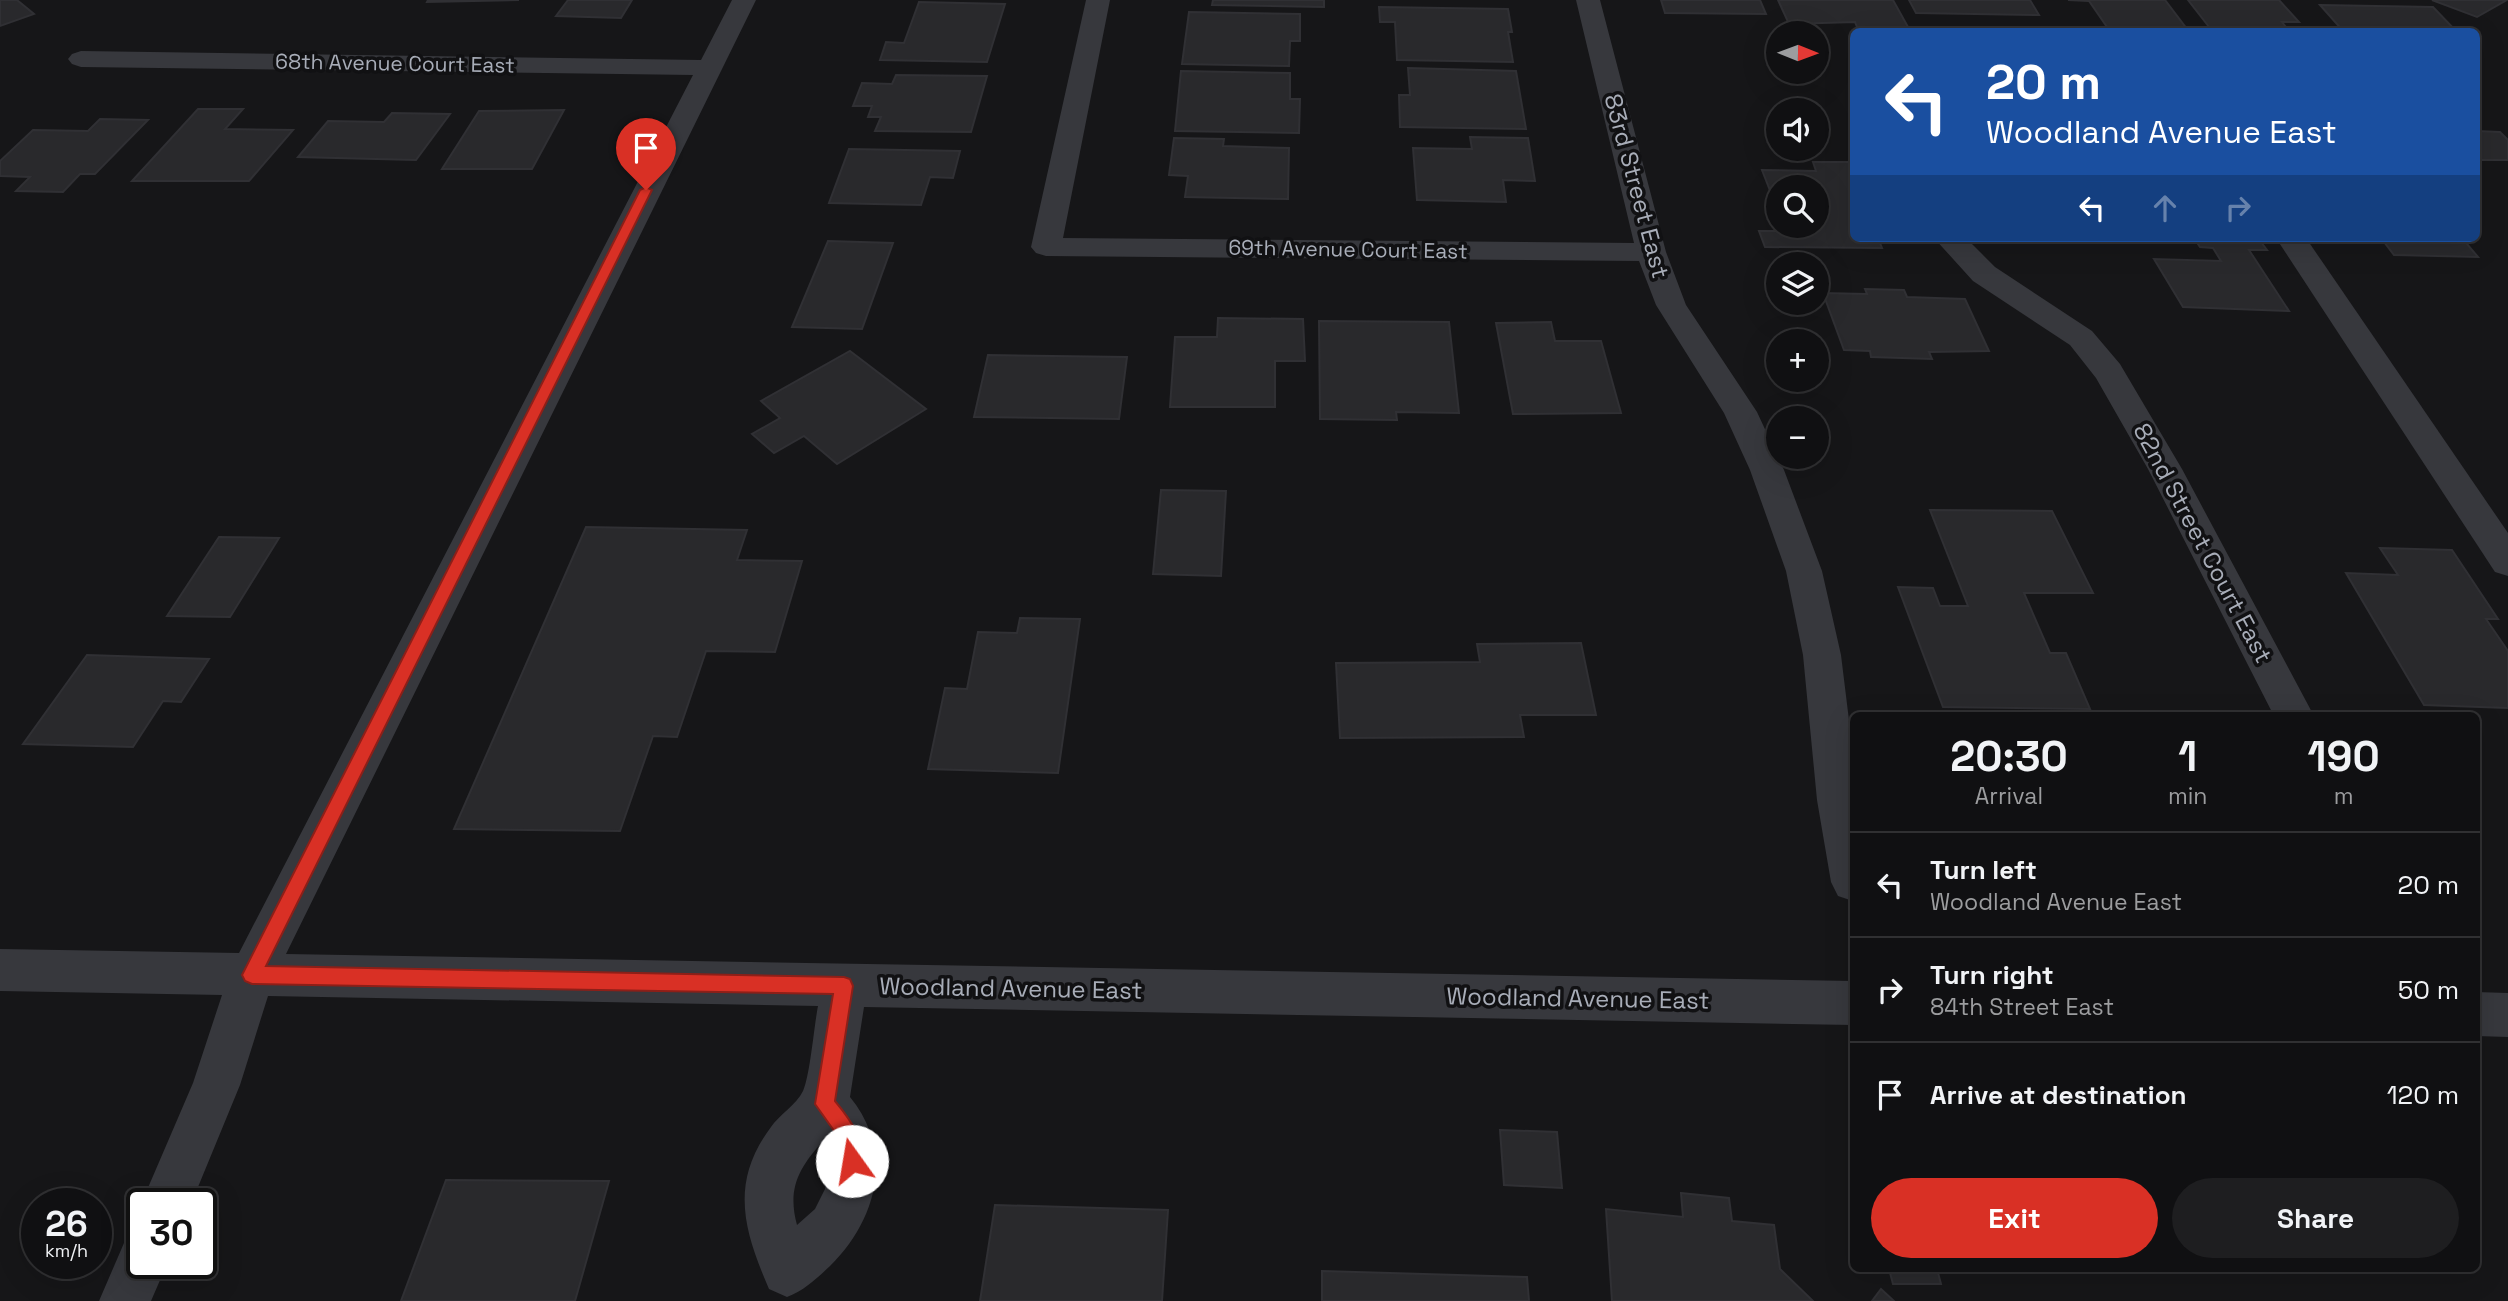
<!DOCTYPE html>
<meta charset="utf-8">
<style>
:root{--surface:#101012;--page:#1e1e20;--text:#f1f3f6;--muted:#9c9d9f;--line:#303032;--accent:#d93025}
body{margin:0;font-family:"Space Grotesk",sans-serif;background:var(--page);color:var(--text);height:100vh;display:flex;flex-direction:column;font-size:26px;white-space:nowrap}
*{box-sizing:border-box;margin:0}
p{font-size:23px;color:var(--muted)}
.icon{flex:none;width:38px;height:38px;fill:none;stroke:currentColor;stroke-width:2;stroke-linecap:round;stroke-linejoin:round}
.map{position:relative;flex:1;overflow:hidden}
.side{position:absolute;left:1850px;top:712px;width:630px;height:560px;display:flex;flex-direction:column;background:var(--surface);border-radius:10px;box-shadow:0 7px 28px #0002,0 0 0 2px var(--line)}
.side>*{flex:none}
.hud{position:absolute;left:1850px;top:28px;width:630px;height:214px;border-radius:10px;box-shadow:0 7px 28px #0002,0 0 0 2px var(--line);background:#1a4fa0;color:#fff;overflow:hidden}
.needle{width:46px;rotate:91deg}
.tools{position:absolute;left:1766px;top:21px;display:grid;gap:14px}
.tools a{display:grid;place-items:center;width:63px;height:63px;border-radius:50%;background:var(--surface);box-shadow:0 7px 28px #0002,0 0 0 2px var(--line);font-size:35px}
.speed{position:absolute;left:21px;top:1188px;display:flex;gap:14px;font-size:35px;font-weight:700;text-align:center}
.speed>*{display:grid;place-content:center;width:91px;height:91px;border-radius:50%;background:var(--surface);box-shadow:0 7px 28px #0002,0 0 0 2px var(--line);line-height:1}
.speed small{font-size:18px;font-weight:400}
.speed .limit{border:4px solid #111;border-radius:10px;background:#fff;color:#111}
.pin{position:absolute;display:grid;place-items:center;width:60px;height:60px;color:#fff;margin:-72px -30px;border-radius:50% 50% 50% 0;rotate:-45deg;box-shadow:0 0 7px #0007}
.pin .icon{rotate:45deg}
.me{position:absolute;width:77px;margin:-38px;rotate:347deg;stroke-linejoin:round;filter:drop-shadow(0 0 5px #0008)}
.turn{display:flex;align-items:center;gap:24px;height:147px;padding:0 21px;font-size:32px}
.turn .icon{width:91px;height:91px;stroke-width:2.5}
.turn b{display:block;font-size:49px;line-height:60px}
.lanes{display:flex;align-items:center;height:66px;padding:0 21px;background:#0003;justify-content:center;gap:35px;direction:ltr}
.lanes .off{opacity:.35}
.eta{display:flex;justify-content:space-evenly;align-items:center;height:119px;text-align:center}
.eta b{font-size:42px;font-weight:700;line-height:49px}
.button{display:flex;gap:14px;margin-top:auto;padding:14px 21px}
.button a{flex:1;height:80px;border-radius:42px;background:var(--accent);color:#fff;font-size:28px;font-weight:700;line-height:80px;text-align:center}
.button a+a{background:var(--page);color:var(--text)}
ul{padding:0;list-style:none}
li{display:flex;align-items:center;gap:21px;height:105px;padding:0 21px;border-top:2px solid var(--line)}
li div{flex:1}
li b{display:block;font-size:26px}
li em{font-style:normal}
.map>svg:first-child{display:block}
.building{fill:#29292c;stroke:#303034;stroke-width:2}
.lines{fill:none;stroke-linecap:round;stroke-linejoin:round}
.minor{fill:#37383d;fill-rule:evenodd}
.route{fill:#d93025;stroke:#8d1f18;stroke-width:2}
.labels{text-anchor:middle;dominant-baseline:central;stroke-width:7;stroke-linejoin:round;paint-order:stroke}
.far-street-label{font-size:21px;fill:#a8adb8;stroke:#111113}
.street-label{font-size:24px;fill:#a8adb8;stroke:#111113}
</style>
<div class="map">
<svg width="2508" height="1301" viewBox="0 0 2508 1301">
<rect width="100%" height="100%" fill="#161618"/>
<g class="building">
<path d="M0 0H17L34 14 0 26Z"/>
<path d="M428 0H519L427 2Z"/>
<path d="M568 0H632L621 18 556 16Z"/>
<path d="M1213 0H1324V7L1212 5Z"/>
<path d="M1661 0H1760L1766 14 1665 13Z"/>
<path d="M1778 0H1893L1908 27H1857L1855 22 1789 24Z"/>
<path d="M1909 0H2030L2039 15 1916 13Z"/>
<path d="M2068 0H2165L2187 29 2107 27 2089 1Z"/>
<path d="M2188 0H2279L2299 22H2282L2290 32H2213Z"/>
<path d="M2432 0H2507L2477 17Z"/>
<path d="M919 2 1005 4 987 62 880 60 886 42 904 43Z"/>
<path d="M2320 5 2433 7 2457 32H2344Z"/>
<path d="M1379 7 1508 9 1512 32H1508L1513 62 1397 60 1395 22H1380Z"/>
<path d="M1189 12 1300 14V41H1290L1289 66 1182 64Z"/>
<path d="M1408 68 1516 71 1526 129 1400 127 1399 95H1410Z"/>
<path d="M1181 71 1290 73V99H1300L1299 133 1175 131Z"/>
<path d="M896 75 987 76 971 132 875 131 881 117H868L872 106H853L862 83 892 84Z"/>
<path d="M198 109H243L225 129 293 130 249 181H132Z"/>
<path d="M564 110 532 169H442L479 111Z"/>
<path d="M392 113 450 114 416 160 298 157 328 121 384 122Z"/>
<path d="M100 119 148 120 95 174H80L63 192 16 191 30 177 0 176V161L33 130 88 131Z"/>
<path d="M2476 131 2500 132 2508 140V160H2476Z"/>
<path d="M1470 137 1528 138 1535 181 1503 180 1506 202 1417 200 1413 148 1472 149Z"/>
<path d="M1174 138 1224 139 1223 146 1289 148 1288 199 1185 197 1188 176 1169 175Z"/>
<path d="M849 149 960 151 953 178 930 177 921 205 829 203Z"/>
<path d="M1813 162H1853V238H1878L1882 248 1765 247 1759 231H1786L1784 226H1816V187H1778V211L1762 170 1816 171Z"/>
<path d="M2194 238H2258L2267 250H2249L2289 311 2183 307 2154 259 2221 261 2213 248 2200 247Z"/>
<path d="M2381 238H2462L2478 257 2394 255Z"/>
<path d="M828 241 893 243 862 329 792 327Z"/>
<path d="M1865 289 1904 290 1907 297 1965 299 1989 351 1929 352 1932 359 1871 357 1870 351 1844 350 1823 293 1867 294Z"/>
<path d="M1218 318 1303 319 1305 361H1275V407H1170L1175 337H1217Z"/>
<path d="M1319 321 1449 322 1459 413 1396 412 1397 420 1320 419Z"/>
<path d="M1551 322 1555 341H1601L1621 413 1513 414 1496 323Z"/>
<path d="M850 351 926 409 837 464 804 436 774 453 752 434 780 418 761 401Z"/>
<path d="M988 355 1127 357 1119 419 974 417Z"/>
<path d="M1161 490 1226 491 1221 576 1153 574Z"/>
<path d="M1930 510 2052 511 2093 593H2024L2050 653H2066L2090 709 1943 707 1898 587 1933 588 1940 606H1968Z"/>
<path d="M586 527 747 530 737 560 802 561 775 652 706 651 677 737 653 736 620 831 454 829Z"/>
<path d="M219 537 279 538 230 617 167 616Z"/>
<path d="M2380 548 2452 550 2498 619H2486L2508 651V708L2424 705 2346 573 2398 575Z"/>
<path d="M1020 618 1080 619 1058 773 928 769 945 688 967 689 978 632 1017 633Z"/>
<path d="M1581 643 1596 715H1520L1524 737 1340 738 1336 663 1480 662 1477 644Z"/>
<path d="M87 655 209 659 181 702 163 701 133 747 23 744Z"/>
<path d="M1500 1130 1557 1132 1562 1188 1504 1185Z"/>
<path d="M446 1180 609 1181 575 1301H401Z"/>
<path d="M1681 1193 1729 1198 1732 1221 1774 1225 1780 1269 1813 1301H1612L1606 1209 1683 1217Z"/>
<path d="M995 1205 1168 1210 1162 1301H980Z"/>
<path d="M1889 1269H1937L1941 1284H1893Z"/>
<path d="M1322 1271 1527 1277 1529 1301H1322Z"/>
<path d="M1881 1289 1894 1301H1872Z"/>
</g>
<g class="lines">
<g class="minor">
<path d="M732 0H756L286 954 1853 981V1025L864 1007 850 1097C895 1152 877 1220 830 1266 816 1279 805 1290 787 1297L769 1289C744 1231 729 1183 771 1127 779 1115 797 1104 803 1091 810 1076 814 1026 818 1006L268 996 240 1085 191 1204H142V1207L141 1204 193 1083 222 995 0 991V949L239 953 693 75 81 67 72 64 68 59 72 54 81 51 701 60ZM823 1141 825 1189 815 1209 797 1225C787 1188 799 1168 823 1141Z"/>
<path d="M1086 0H1110L1063 238 1634 243 1576 0H1600L1666 252 1686 305 1757 412 1784 470 1822 571 1841 655 1853 753V901L1838 896 1831 882 1817 800 1803 655 1786 571 1750 470 1724 413 1656 305 1639 261 1046 256 1036 253 1031 247Z"/>
<path d="M1934 238H1966L1995 267 2092 331 2120 364 2182 469 2314 716H2274L2148 469 2096 378 2070 345 1973 281Z"/>
<path d="M2276 238H2306L2508 533V576L2495 572Z"/>
<path d="M2476 992 2508 993V1037L2476 1036Z"/>
<path d="M142 1235V1264H167L151 1301H99L124 1243Z"/>
</g>
</g>
<path class="route" d="M646 187 652 190 266 966 844 977 850 979 853 986 835 1101C850 1119 869 1144 859 1169L852 1172 844 1169 837 1135 815 1104 833 994 252 984 245 981 242 975 640 190Z"/>
<g class="labels">
<g class="far-street-label">
<text transform="translate(395 63) rotate(1)">68th Avenue Court East</text>
<text transform="translate(1348 249) rotate(1)">69th Avenue Court East</text>
</g>
<g class="street-label">
<text transform="translate(1637 186) rotate(75)">83rd Street East</text>
<text transform="translate(2203 543) rotate(62)">82nd Street Court East</text>
<text transform="translate(1011 988) rotate(1)">Woodland Avenue East</text>
<text transform="translate(1578 998) rotate(1)">Woodland Avenue East</text>
</g>
</g>
</svg>
<div class="tools">
<a><svg class="needle" viewBox="-14 -14 28 28"><path d="M0-13l5 13h-10z" fill="#e53935"/><path d="M0 13l5-13h-10z" fill="#9c9d9f"/></svg></a>
<a><svg class="icon" aria-label="sound" viewBox="0 0 24 24"><path d="M4 9h4l5-4v14l-5-4H4zM17 9q2 3 0 6"/></svg></a>
<a><svg class="icon" aria-label="search" viewBox="0 0 24 24"><circle cx="10" cy="10" r="6"/><path d="M15 15l6 6"/></svg></a>
<a><svg class="icon" aria-label="layers" viewBox="0 0 24 24"><path d="M12 4l9 5-9 5-9-5zM3 14l9 5 9-5"/></svg></a>
<a>+</a>
<a>−</a>
</div>
<div class="speed"><div>26<small>km/h</small></div><div class="limit">30</div></div>
<div class="pin" style="left:646px;top:190px;background:#d93025"><svg class="icon" aria-label="arrive" viewBox="0 0 24 24"><path d="M6 21V4h12l-3 4 3 4H6"/></svg></div>
<svg class="me" style="left:852px;top:1161px" viewBox="-20 -20 40 40"><circle r="19" fill="#fff"/><path d="M0-13L10 11 0 6-10 11z" fill="#d93025"/></svg>
<div class="hud">
<div class="turn"><svg class="icon" aria-label="left" viewBox="0 0 24 24"><path d="M17 20v-9H6M10 6l-5 5 5 5"/></svg><div><b>20 m</b>Woodland Avenue East</div></div>
<div class="lanes"><svg class="icon" aria-label="left" viewBox="0 0 24 24"><path d="M17 20v-9H6M10 6l-5 5 5 5"/></svg><svg class="icon off" aria-label="ahead" viewBox="0 0 24 24"><path d="M12 20V5M6 11l6-6 6 6"/></svg><svg class="icon off" aria-label="right" viewBox="0 0 24 24"><path d="M7 20v-9h11M14 6l5 5-5 5"/></svg></div>
</div>
<section class="side">
<div class="eta">
<div><b>20:30</b><p>Arrival</p></div>
<div><b>1</b><p>min</p></div>
<div><b>190</b><p>m</p></div>
</div>
<ul>
<li><svg class="icon" aria-label="left" viewBox="0 0 24 24"><path d="M17 20v-9H6M10 6l-5 5 5 5"/></svg><div><b>Turn left</b><p>Woodland Avenue East</p></div><em>20 m</em></li>
<li><svg class="icon" aria-label="right" viewBox="0 0 24 24"><path d="M7 20v-9h11M14 6l5 5-5 5"/></svg><div><b>Turn right</b><p>84th Street East</p></div><em>50 m</em></li>
<li><svg class="icon" aria-label="arrive" viewBox="0 0 24 24"><path d="M6 21V4h12l-3 4 3 4H6"/></svg><div><b>Arrive at destination</b></div><em>120 m</em></li>
</ul>
<div class="button"><a>Exit</a><a>Share</a></div>
</section>
</div>
